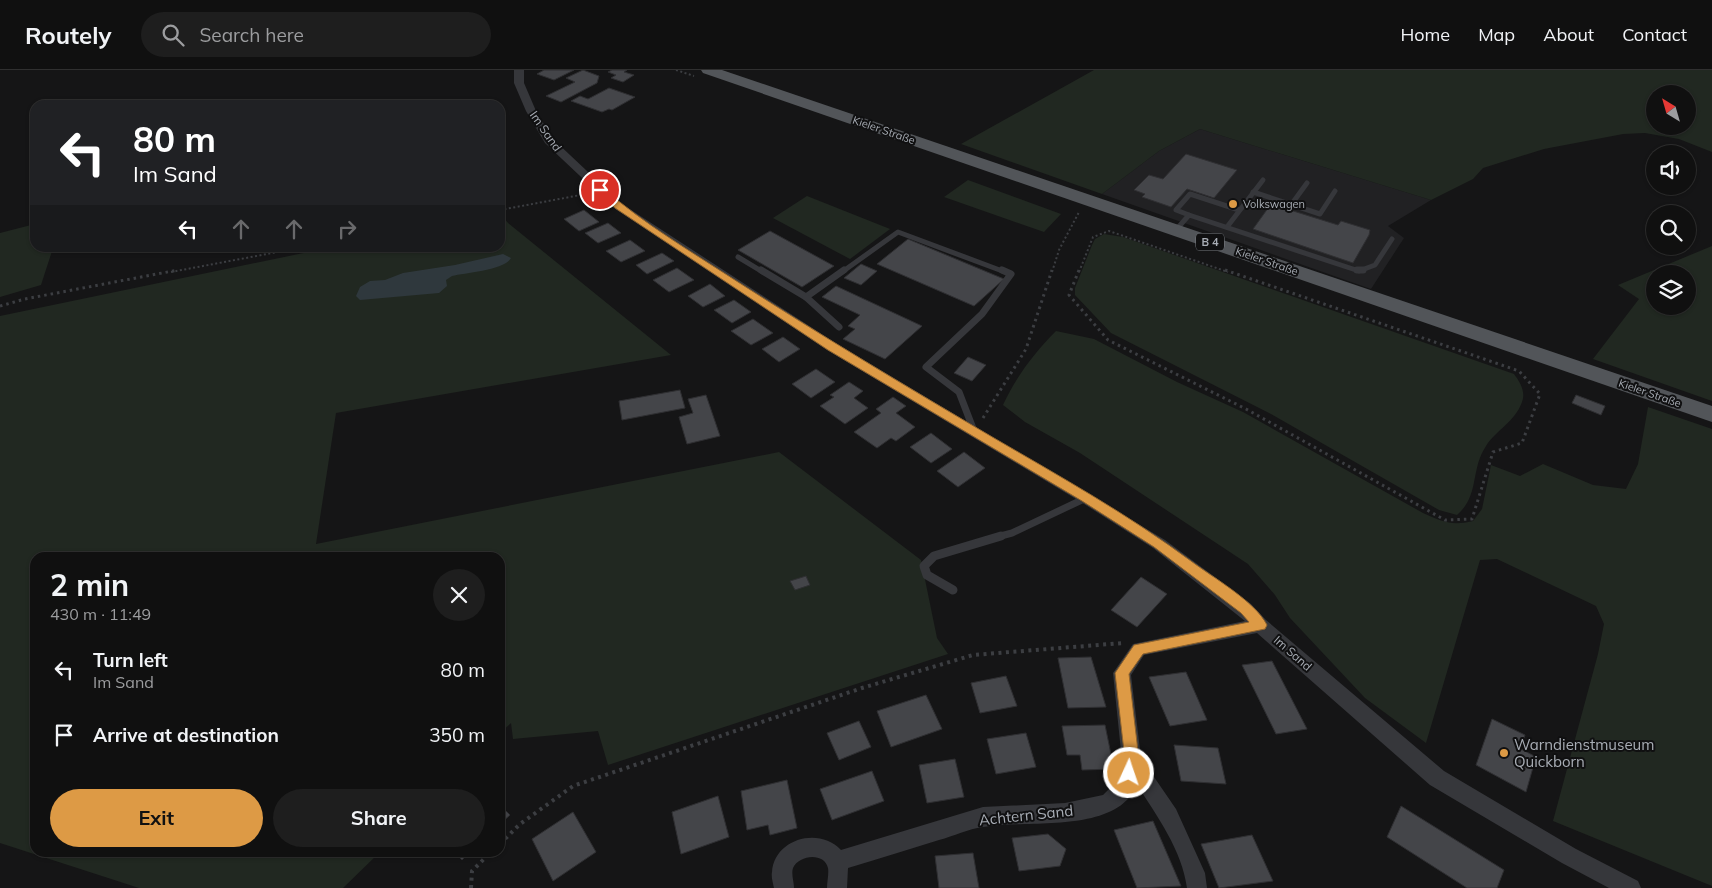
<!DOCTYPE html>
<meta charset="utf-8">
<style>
:root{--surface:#101010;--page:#1e1e1e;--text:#f1f3f6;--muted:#9c9d9f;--line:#303030;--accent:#dd9a45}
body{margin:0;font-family:Mulish,sans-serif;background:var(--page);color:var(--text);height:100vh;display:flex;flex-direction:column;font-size:19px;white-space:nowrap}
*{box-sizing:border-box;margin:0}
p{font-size:16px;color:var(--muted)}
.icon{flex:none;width:28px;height:28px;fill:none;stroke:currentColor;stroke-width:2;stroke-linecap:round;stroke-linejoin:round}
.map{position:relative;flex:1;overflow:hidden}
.panel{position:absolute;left:30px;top:482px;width:475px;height:305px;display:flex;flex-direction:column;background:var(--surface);border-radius:15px;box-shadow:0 1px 4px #0004,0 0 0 1px var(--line)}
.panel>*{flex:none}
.top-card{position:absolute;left:30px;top:30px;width:475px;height:152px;border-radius:15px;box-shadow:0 1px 4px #0004,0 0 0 1px var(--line);background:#202124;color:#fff;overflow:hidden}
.needle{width:32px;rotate:323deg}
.buttons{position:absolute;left:1646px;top:15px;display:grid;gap:10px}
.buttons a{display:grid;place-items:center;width:50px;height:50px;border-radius:50%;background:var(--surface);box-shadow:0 1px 4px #0004,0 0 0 1px var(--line);font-size:25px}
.pin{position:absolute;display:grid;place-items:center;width:42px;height:42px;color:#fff;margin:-21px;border:2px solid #fff;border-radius:50%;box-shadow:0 1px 5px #0007}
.me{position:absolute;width:55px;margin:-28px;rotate:3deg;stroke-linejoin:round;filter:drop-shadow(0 0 4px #0008)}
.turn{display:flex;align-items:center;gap:18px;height:105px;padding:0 20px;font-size:22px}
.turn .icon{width:65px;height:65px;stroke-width:2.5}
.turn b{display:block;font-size:35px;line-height:42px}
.lanes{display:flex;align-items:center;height:48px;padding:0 20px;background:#0003;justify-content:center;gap:25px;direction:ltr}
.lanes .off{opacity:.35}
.round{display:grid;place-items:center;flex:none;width:52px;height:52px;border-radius:26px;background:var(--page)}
.headline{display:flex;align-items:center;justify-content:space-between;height:85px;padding:0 20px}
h1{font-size:30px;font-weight:700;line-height:38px}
.cta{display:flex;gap:10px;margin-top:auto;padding:10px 20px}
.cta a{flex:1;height:58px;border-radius:30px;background:var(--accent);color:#111;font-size:20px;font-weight:700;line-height:58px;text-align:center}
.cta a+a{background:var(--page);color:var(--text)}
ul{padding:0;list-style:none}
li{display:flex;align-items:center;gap:15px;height:65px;padding:0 20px}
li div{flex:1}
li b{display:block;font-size:19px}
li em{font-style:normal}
header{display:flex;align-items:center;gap:30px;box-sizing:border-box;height:70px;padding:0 25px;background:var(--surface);border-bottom:1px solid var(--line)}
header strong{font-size:24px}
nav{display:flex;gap:28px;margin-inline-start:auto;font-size:18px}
.search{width:350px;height:45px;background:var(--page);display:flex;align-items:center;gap:12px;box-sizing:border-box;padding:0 18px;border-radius:28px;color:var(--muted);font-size:19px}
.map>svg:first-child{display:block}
.built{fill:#212123}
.green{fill:#212821;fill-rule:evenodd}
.water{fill:#2f383d}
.building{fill:#444549;stroke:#2f2f32}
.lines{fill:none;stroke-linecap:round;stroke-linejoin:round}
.path-far2{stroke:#3c3e42;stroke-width:2;stroke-dasharray:2 2.5;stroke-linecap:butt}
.path-far1{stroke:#3c3e42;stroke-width:3;stroke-dasharray:2.5 4;stroke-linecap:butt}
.path{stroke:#3c3e42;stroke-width:4;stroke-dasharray:3 4.5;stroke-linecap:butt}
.service-far2{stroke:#36373b;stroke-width:5}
.service-far1{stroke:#36373b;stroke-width:7}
.service{stroke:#36373b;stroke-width:9}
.minor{fill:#36373b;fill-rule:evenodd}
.primary{fill:#525559;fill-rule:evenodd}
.route{fill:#dd9a45;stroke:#90642d}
.poi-dot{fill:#dd9a45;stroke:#101011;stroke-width:2}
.labels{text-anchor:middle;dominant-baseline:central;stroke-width:4;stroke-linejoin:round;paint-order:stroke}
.far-street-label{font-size:11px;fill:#a8adb5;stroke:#101011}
.far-poi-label{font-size:11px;fill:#a8adb5;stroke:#101011;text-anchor:start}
.shield{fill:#101011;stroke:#7a7e84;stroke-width:1}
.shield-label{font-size:11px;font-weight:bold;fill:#a8adb5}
.street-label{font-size:12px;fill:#a8adb5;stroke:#101011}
.near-poi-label{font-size:15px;fill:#a8adb5;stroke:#101011;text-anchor:start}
.near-street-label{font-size:15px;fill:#a8adb5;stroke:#101011}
</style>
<header>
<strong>Routely</strong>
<div class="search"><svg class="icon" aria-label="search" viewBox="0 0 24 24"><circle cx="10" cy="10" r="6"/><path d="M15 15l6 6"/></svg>Search here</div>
<nav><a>Home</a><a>Map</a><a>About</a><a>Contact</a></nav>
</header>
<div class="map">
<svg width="1712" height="818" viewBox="0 0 1712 818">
<rect width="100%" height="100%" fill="#151516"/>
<path class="built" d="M1200 59 1431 130 1388 156 1404 168 1371 219 1102 124 1159 81Z"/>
<g class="green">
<path d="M1094 0H1712V82L1679 69 1645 63 1623 64 1544 79 1483 98 1473 109 1431 130 1200 59 1159 81 1102 124 961 74ZM1655 24H1688V56H1655Z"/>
<path d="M968 110 1061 144 1044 162 944 127Z"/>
<path d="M807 126 890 159 850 189 773 148Z"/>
<path d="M500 143 508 153 671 285 336 343 316 474 779 382 921 490 937 568 948 584 608 695 598 661 513 669 511 653 500 663V488H35V782L379 783 343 818H139L0 773V246L318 180V178H500Z"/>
<path d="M35 154V178H53L41 215 0 227V163Z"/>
<path d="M1104 164 1123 167 1514 304C1520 312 1526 322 1522 332 1515 352 1496 360 1486 376 1470 400 1480 425 1457 445L1439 440 1271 344 1111 263 1075 225V218L1092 175 1095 169Z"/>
<path d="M1712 176V331L1593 289 1639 229 1618 215ZM1655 204H1688V236H1655Z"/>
<path d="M1056 261 1094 269 1177 312 1243 342 1423 443C1443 452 1452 456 1473 451L1482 439 1491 395 1520 406 1543 394 1593 415 1626 419 1638 394 1648 337 1712 359V816L1553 751 1598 584 1604 554 1596 536 1497 489 1480 490 1426 673 1365 628 1290 548 1275 525 1248 494 1080 383 1025 352 1003 335C1016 307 1034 283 1056 261Z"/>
</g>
<path class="water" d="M503 184 511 188C505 200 465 203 452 206L446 210 447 216 439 223 360 230 356 226 360 217 370 211 385 210 403 203 455 195Z"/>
<g class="building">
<path d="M544 0H574L554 10 537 4Z"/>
<path d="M583 0 599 6 597 13 561 32 546 26 575 12 566 8Z"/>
<path d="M612 0H627L624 2 634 5 623 12 611 8 616 5 608 2Z"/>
<path d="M609 18 635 27 612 40 609 39 602 42 571 31 580 26 588 29Z"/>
<path d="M1186 84 1237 100 1214 128 1187 119 1171 137 1142 127 1145 124 1134 120 1149 105 1163 109Z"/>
<path d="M1271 134 1338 155 1341 151 1370 160 1369 165 1353 193 1253 159Z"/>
<path d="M584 140 599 152 579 161 564 149Z"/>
<path d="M608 153 621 163 598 173 585 163Z"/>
<path d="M770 161 834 196 802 217 738 180Z"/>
<path d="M908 169 1004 209 974 236 877 194Z"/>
<path d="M630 170 645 181 621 192 606 181Z"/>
<path d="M662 183 674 191 647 204 636 195Z"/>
<path d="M861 194 877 201 861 215 844 208Z"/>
<path d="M677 198 694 210 669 222 653 210Z"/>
<path d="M710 214 725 226 703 237 688 226Z"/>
<path d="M836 216 922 256 885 289 843 269 855 259 848 256 860 245 822 227Z"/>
<path d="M734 230 751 242 732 253 714 240Z"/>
<path d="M753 249 773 263 751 275 731 261Z"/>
<path d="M783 267 800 279 779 292 762 279Z"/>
<path d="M968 287 986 295 972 311 954 303Z"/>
<path d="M816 299 835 312 811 328 792 314Z"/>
<path d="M849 312 863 321 854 328 868 338 845 354 820 336 834 327 830 325Z"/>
<path d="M680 320 685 338 622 350 619 331Z"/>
<path d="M706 325 720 366 687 374 679 347 693 343 688 329Z"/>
<path d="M1576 325 1605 336 1601 345 1572 333Z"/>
<path d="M893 327 906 336 896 343 915 357 896 371 891 368 877 378 854 362 881 343 876 339Z"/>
<path d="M931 363 952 379 931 393 910 377Z"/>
<path d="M964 382 985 398 958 417 937 401Z"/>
<path d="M806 506 810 515 795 520 790 511Z"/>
<path d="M1141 507 1167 524 1137 557 1111 540Z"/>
<path d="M1091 587 1106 637 1068 638 1058 588Z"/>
<path d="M1272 591 1307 659 1276 664 1242 595Z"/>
<path d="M1186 602 1207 650 1170 656 1149 607Z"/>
<path d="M1006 606 1017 636 980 643 971 613Z"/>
<path d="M926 625 942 659 891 677 877 641Z"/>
<path d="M1492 649 1525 665 1521 679 1536 687 1526 722 1476 695Z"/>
<path d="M859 651 871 677 839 690 827 663Z"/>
<path d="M1105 655 1114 699 1082 700 1080 685H1067L1062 656Z"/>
<path d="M1026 663 1036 697 996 704 987 669Z"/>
<path d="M1174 675 1218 678 1226 714 1181 711Z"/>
<path d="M955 689 964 727 927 733 919 695Z"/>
<path d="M872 701 884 731 832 750 820 719Z"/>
<path d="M787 710 797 758 770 765 768 755 747 760 741 721Z"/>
<path d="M718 726 729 767 681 784 672 742Z"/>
<path d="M500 735 510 745 500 754Z"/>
<path d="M1401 736 1504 800 1497 818H1467L1387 767Z"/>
<path d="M573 742 596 782 553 811 532 769Z"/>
<path d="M1153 751 1181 816 1137 818 1114 760Z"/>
<path d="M1048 764 1066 779 1060 796 1019 801 1012 768Z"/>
<path d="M1252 765 1273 811 1219 818 1201 774Z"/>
<path d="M454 782H470L462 790Z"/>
<path d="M973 783 979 818H939L935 786Z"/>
</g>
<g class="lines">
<g class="path-far2">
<path d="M676 0 694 6"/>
<path d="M500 140 586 124"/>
<path d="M171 202 299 178"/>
<path d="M1052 202 1059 180 1079 142"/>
<path d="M1079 202 1093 167 1109 161 1228 202"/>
</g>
<g class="path-far1">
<path d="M1079 200 1069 225 1108 270 1246 339 1445 450 1472 449 1493 382 1522 373 1540 324 1519 301 1225 200"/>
<path d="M0 236 25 229 178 200"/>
<path d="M983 348 1026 279 1052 200"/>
</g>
<g class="path">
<path d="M500 774 520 754 573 716 862 618 973 585 1123 573"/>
<path d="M471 818 472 801 491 782"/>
</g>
<g class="service-far2">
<path d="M1253 122 1320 144 1335 121"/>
<path d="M1291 135 1307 113"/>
<path d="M1189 145 1176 140 1190 124 1239 140"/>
<path d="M1227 157 1263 110"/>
<path d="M1176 160 1189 145 1359 201 1375 195 1392 169"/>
<path d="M738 187 763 202"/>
<path d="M842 202 898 162 1005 202"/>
</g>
<g class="service-far1">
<path d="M761 200 806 227 844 200"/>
<path d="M1357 200H1363"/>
<path d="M806 227 839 257"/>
<path d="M974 361 959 322 926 297 982 244 1011 204 1002 200"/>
<path d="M997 467 1012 463 1086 428"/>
</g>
<path class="service" d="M953 520 927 505 924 496 934 486 1001 466"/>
<path class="minor" d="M514 0H524V13L536 41 553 69 622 134 837 274 1165 470 1251 534 1266 550 1444 701 1576 779 1638 811 1641 818H1609L1562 793 1430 715 1257 563 1144 585 1131 605 1141 688 1176 739 1205 803 1207 818H1187C1182 780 1157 746 1137 715 1116 765 1026 749 983 757 968 759 954 766 939 770 909 779 879 789 848 798L847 818H827C827 812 829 804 828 798 824 782 799 785 793 798 791 804 794 812 794 818H774C773 813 771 807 772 802 774 769 819 756 841 780L983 737 1065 733 1103 725 1118 710 1122 691 1113 603 1133 574 1245 551 1153 478 1081 432 827 280 614 138 545 73 526 41 514 13Z"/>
<path class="primary" d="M701 0H722L1712 336V352L703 3Z"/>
</g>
<path class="route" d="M597 118H603C644 154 692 182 738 212 822 266 907 317 994 368 1061 407 1129 445 1191 491 1212 507 1255 531 1267 555L1265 559 1143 584 1129 604 1139 690 1135 708 1129 710 1124 708 1122 703 1125 690 1115 603 1134 575 1249 552 1241 543 1154 477 1082 431 828 280 615 138 597 121Z"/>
<g class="poi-dot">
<circle cx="1233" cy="134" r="5"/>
<circle cx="1504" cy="683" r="5"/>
</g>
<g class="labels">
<g class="far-street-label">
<text transform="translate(884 60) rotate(19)">Kieler Straße</text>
<text transform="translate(1267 191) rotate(19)">Kieler Straße</text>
<text transform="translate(1650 323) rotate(19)">Kieler Straße</text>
</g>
<g class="far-poi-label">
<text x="1243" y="134">Volkswagen</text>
</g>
<rect class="shield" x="1196" y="163.5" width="28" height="17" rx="4"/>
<g class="shield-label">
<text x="1210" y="172">B 4</text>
</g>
<g class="street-label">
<text transform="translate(546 61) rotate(55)">Im Sand</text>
<text transform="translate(1293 583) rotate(41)">Im Sand</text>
</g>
<g class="near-poi-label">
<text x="1514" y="674">Warndienstmuseum<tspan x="1514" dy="17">Quickborn</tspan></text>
</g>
<g class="near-street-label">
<text transform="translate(1026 745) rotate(-6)">Achtern Sand</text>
</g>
</g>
</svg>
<div class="buttons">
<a><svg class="needle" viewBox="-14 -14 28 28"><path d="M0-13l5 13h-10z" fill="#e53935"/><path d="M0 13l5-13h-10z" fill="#9c9d9f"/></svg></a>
<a><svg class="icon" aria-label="sound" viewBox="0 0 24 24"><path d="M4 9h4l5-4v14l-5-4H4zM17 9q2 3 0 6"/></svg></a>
<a><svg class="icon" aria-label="search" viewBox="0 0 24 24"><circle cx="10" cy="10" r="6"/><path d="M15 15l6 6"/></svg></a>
<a><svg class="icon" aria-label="layers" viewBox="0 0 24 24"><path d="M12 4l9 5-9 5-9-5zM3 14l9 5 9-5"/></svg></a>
</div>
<div class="pin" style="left:600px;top:120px;background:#d93025"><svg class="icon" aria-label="arrive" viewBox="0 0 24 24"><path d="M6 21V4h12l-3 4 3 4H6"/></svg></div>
<svg class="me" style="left:1129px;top:703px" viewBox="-20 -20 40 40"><circle r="17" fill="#dd9a45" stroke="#fff" stroke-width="3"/><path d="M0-11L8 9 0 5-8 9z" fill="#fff"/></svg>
<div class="top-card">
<div class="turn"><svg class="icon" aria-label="left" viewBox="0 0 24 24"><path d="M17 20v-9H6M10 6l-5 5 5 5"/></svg><div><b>80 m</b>Im Sand</div></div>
<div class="lanes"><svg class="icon" aria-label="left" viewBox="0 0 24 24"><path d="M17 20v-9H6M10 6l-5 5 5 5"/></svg><svg class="icon off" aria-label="ahead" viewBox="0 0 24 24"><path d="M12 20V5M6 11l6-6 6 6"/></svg><svg class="icon off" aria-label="ahead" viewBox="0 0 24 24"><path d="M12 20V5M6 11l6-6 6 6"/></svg><svg class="icon off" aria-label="right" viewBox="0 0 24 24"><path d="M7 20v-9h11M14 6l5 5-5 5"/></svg></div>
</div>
<section class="panel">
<div class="headline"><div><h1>2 min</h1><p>430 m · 11:49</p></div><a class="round"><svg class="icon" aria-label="close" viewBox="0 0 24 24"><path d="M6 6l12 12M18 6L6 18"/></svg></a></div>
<ul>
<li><svg class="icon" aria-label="left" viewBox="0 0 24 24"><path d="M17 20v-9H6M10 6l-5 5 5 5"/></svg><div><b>Turn left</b><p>Im Sand</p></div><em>80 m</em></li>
<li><svg class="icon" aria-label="arrive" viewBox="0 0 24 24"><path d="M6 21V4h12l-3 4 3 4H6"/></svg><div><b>Arrive at destination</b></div><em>350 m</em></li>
</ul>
<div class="cta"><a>Exit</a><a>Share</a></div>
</section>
</div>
